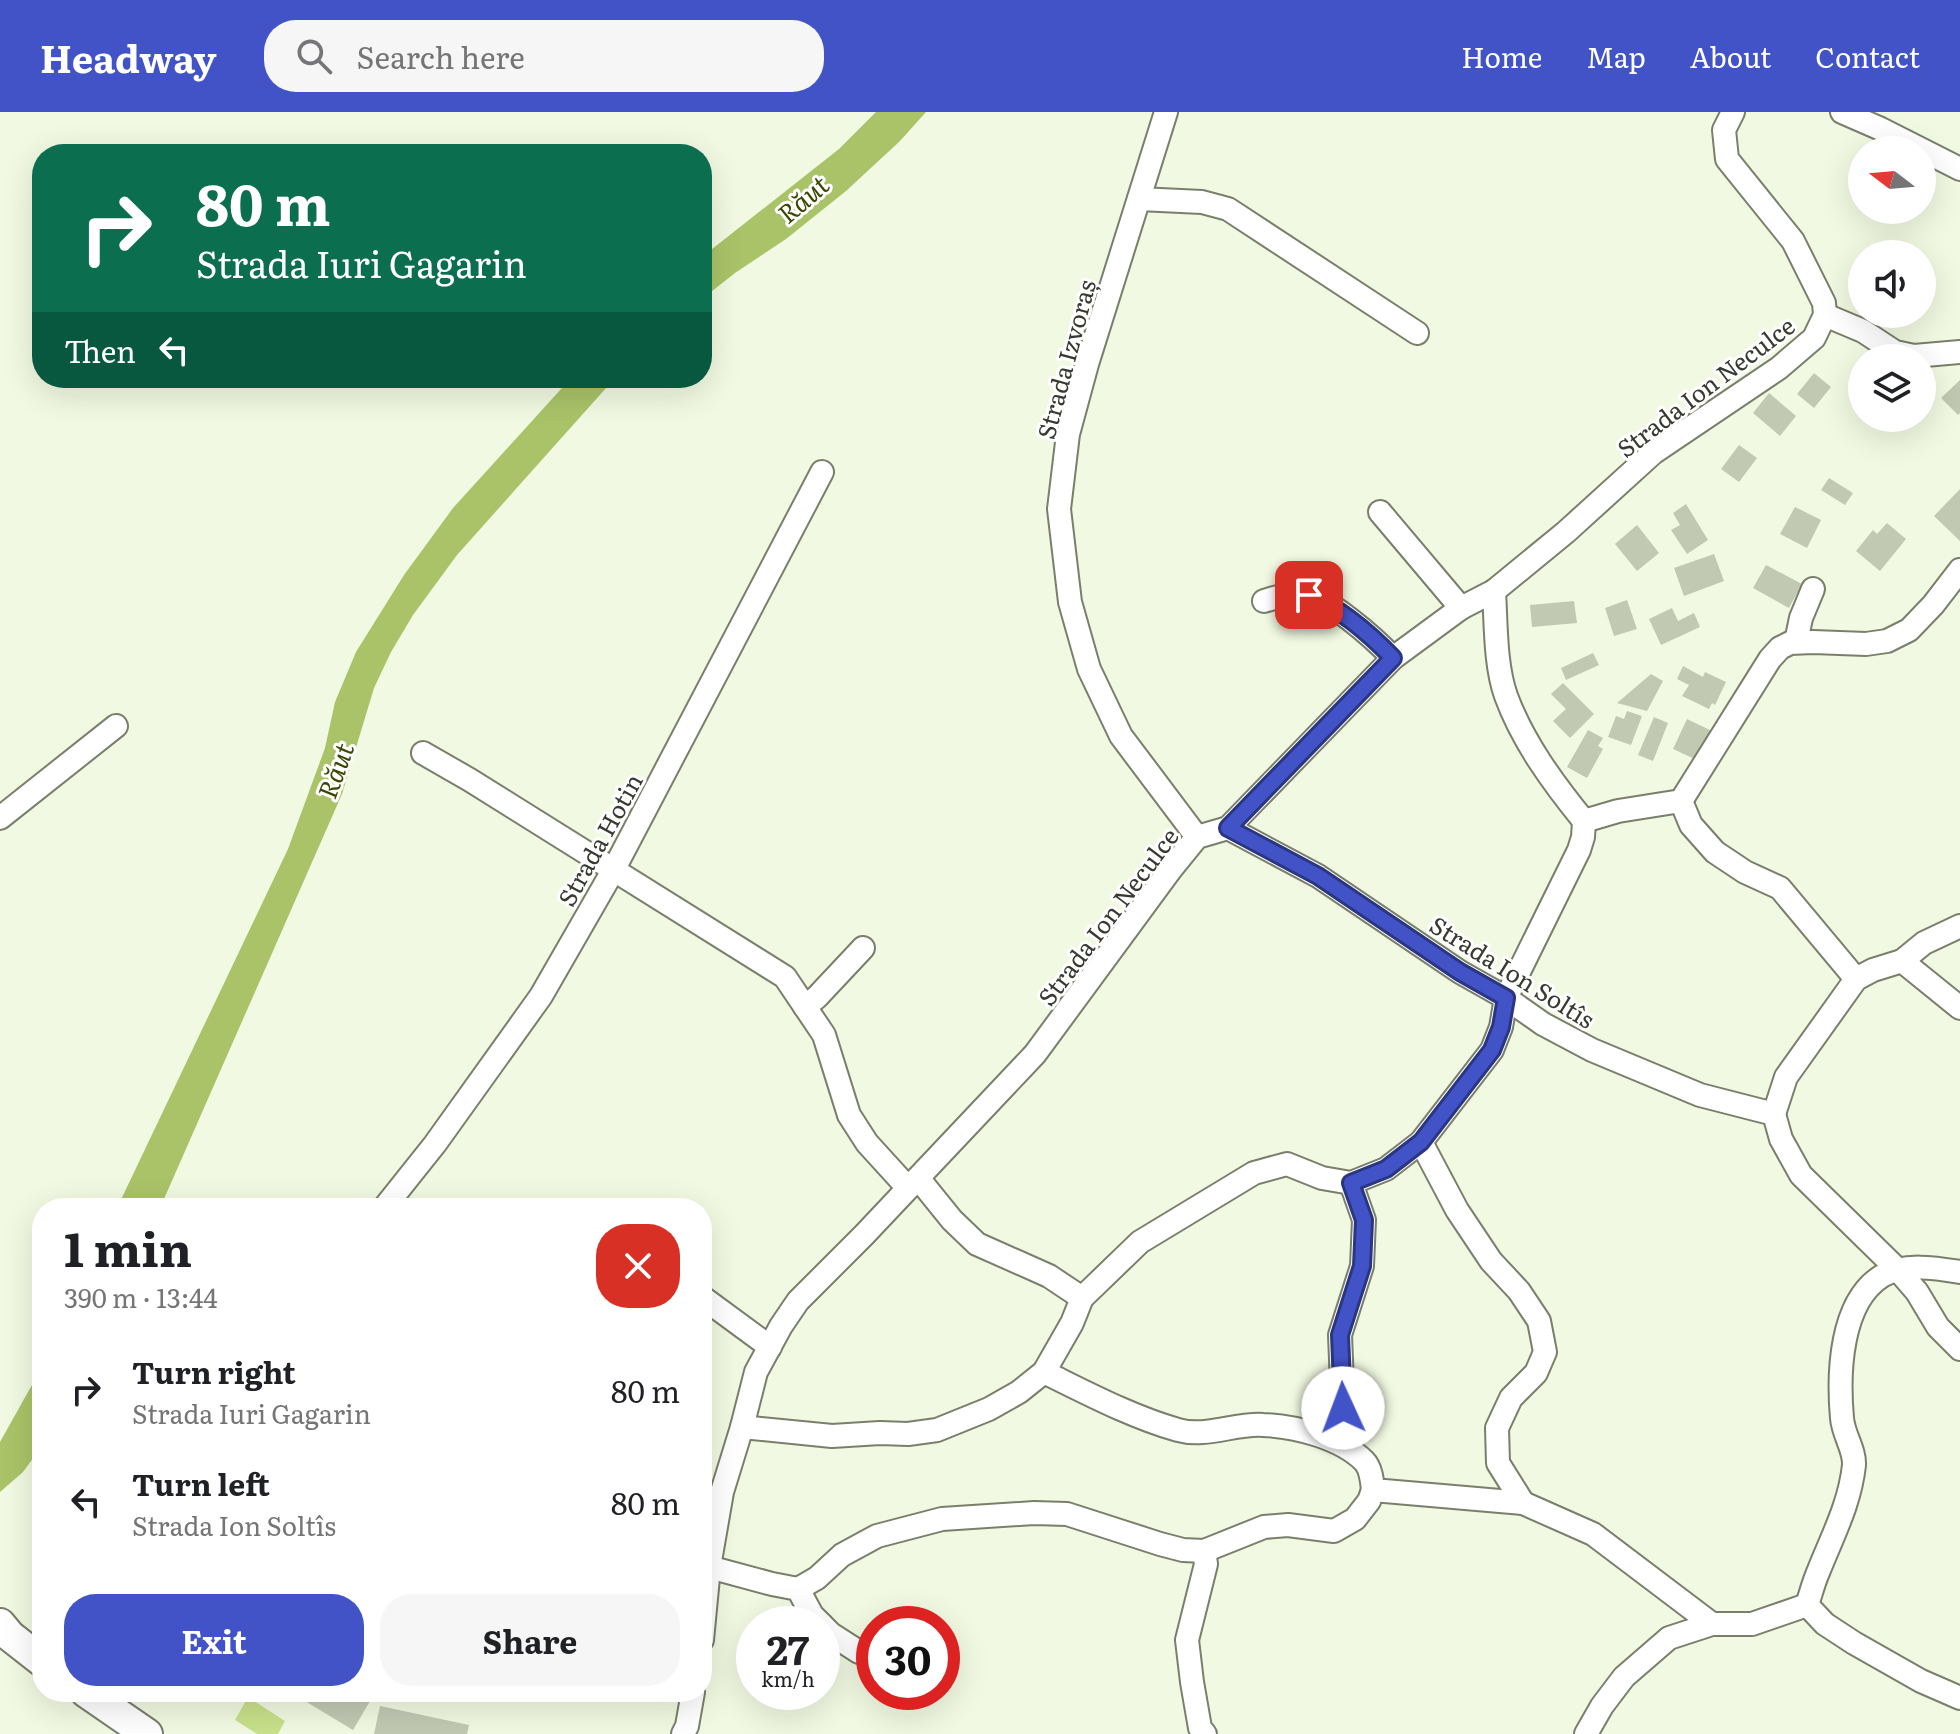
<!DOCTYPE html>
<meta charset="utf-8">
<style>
:root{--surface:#fff;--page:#f6f6f6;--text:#202124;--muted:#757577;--accent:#4253c7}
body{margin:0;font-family:Literata,serif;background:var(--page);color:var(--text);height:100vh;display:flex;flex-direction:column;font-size:30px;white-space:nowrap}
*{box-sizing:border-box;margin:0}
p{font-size:26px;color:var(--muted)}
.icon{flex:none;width:44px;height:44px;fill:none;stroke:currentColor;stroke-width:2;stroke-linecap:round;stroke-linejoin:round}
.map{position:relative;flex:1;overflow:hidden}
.sheet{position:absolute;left:32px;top:1086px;width:680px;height:504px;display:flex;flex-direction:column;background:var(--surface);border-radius:32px;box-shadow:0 8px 32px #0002}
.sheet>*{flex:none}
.hud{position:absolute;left:32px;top:32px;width:680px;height:244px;border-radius:32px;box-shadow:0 8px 32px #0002;background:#0b6e4f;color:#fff;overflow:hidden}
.needle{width:52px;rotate:286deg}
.fabs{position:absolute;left:1848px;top:24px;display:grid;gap:16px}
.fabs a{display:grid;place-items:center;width:88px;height:88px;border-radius:50%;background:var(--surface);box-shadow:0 8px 32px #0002;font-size:40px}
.speed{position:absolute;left:736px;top:1494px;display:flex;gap:16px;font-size:40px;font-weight:700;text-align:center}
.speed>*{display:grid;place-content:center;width:104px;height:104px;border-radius:50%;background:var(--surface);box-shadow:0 8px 32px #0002;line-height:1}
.speed small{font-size:20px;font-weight:400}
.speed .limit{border:12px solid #d22;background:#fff;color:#111}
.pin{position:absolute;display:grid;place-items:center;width:68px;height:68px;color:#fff;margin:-34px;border-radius:16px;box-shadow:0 4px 12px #0006}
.me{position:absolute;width:88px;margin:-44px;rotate:358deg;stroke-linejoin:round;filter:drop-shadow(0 0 6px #0008)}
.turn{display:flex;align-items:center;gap:28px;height:168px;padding:0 32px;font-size:36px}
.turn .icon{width:104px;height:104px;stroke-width:2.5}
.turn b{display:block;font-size:56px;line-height:68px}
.then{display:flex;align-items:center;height:76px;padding:0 32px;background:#0003;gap:16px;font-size:30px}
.round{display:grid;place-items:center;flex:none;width:84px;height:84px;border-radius:32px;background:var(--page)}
.overview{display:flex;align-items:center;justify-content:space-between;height:136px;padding:0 32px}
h1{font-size:48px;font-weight:700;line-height:60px}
.action{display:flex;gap:16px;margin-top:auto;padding:16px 32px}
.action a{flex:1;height:92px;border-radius:32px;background:var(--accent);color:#fff;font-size:32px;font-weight:700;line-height:92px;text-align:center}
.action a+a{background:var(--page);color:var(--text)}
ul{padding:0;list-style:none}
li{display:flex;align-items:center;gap:24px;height:112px;padding:0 32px}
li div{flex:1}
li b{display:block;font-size:30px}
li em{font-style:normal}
header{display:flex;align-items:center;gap:48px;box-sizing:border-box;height:112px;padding:0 40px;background:var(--accent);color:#fff}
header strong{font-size:38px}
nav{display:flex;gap:44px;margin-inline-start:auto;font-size:28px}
.search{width:560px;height:72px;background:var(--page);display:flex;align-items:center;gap:20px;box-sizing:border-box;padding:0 28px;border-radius:32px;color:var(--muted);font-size:30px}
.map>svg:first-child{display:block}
.green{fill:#c8e18a}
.water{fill:#aac368}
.building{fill:#c1c9b3}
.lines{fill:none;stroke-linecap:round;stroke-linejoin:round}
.minor-casing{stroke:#797f6b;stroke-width:26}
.secondary-casing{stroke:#797f6b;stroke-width:34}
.minor{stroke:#fff;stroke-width:22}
.secondary{stroke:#fff;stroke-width:30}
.route-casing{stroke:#2b3681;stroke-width:20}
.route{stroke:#4253c7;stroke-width:14}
.labels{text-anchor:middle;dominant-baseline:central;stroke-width:6;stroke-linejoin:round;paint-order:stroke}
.street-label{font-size:24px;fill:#373a31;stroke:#fff}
.water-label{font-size:26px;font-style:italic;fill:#394801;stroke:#fff}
</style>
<header>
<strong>Headway</strong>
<div class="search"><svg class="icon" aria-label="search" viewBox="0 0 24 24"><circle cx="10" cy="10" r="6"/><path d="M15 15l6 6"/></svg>Search here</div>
<nav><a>Home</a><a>Map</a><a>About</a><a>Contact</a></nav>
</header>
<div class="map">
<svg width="1960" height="1622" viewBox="0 0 1960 1622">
<rect width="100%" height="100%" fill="#f1f9e2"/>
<path class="green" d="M248 1585 285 1609 278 1622H257L235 1608Z"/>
<g class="water">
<path d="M876 0H926L900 29 846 79 786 127 735 161 702 187V145L839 37Z"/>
<path d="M571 266H615L457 443 413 503 391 540 374 576 342 682 160 1096H117L288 737 325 636 335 590 356 540 404 463 453 396Z"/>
<path d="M42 1255V1334L23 1360 0 1380V1330Z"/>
</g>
<g class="building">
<path d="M1814 261 1831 275 1814 296 1797 282Z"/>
<path d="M1960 268V301L1958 303 1941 286Z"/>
<path d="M1769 281 1796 304 1780 324 1753 301Z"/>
<path d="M1739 333 1757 346 1739 370 1721 357Z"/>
<path d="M1829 366 1853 381 1845 393 1821 378Z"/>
<path d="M1960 377V429L1934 404Z"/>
<path d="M1686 392 1708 428 1687 442 1671 418 1680 413 1673 401Z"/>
<path d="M1795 395 1821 408 1807 436 1780 422Z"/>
<path d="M1887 411 1906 427 1880 459 1856 439 1873 418 1877 422Z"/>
<path d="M1637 413 1659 441 1637 459 1615 432Z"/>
<path d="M1714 442 1724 469 1684 484 1674 456Z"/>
<path d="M1766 453 1802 472 1789 496 1753 476Z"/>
<path d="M1627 488 1637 517 1614 524 1605 496Z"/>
<path d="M1574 489 1577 511 1532 515 1530 493Z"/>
<path d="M1672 496 1678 509 1694 501 1700 515 1661 533 1649 507Z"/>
<path d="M1593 541 1599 553 1566 568 1561 556Z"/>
<path d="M1683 554 1703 565 1705 560 1726 570 1715 593 1712 591 1709 597 1682 584 1689 573 1677 567Z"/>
<path d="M1651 562 1663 569 1647 599 1617 591Z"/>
<path d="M1563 571 1594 602 1570 626 1553 609 1566 597 1551 582Z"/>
<path d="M1627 599 1642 604 1631 633 1608 625 1616 604 1624 607Z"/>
<path d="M1654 605 1668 611 1653 649 1638 643Z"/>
<path d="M1687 607 1712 619 1699 649 1673 637Z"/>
<path d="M1588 618 1603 626 1598 634 1603 637 1587 666 1567 655Z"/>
<path d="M290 1580H366L373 1584 353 1618Z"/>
<path d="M380 1594 469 1613 467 1622H374Z"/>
</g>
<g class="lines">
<g class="minor-casing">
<g id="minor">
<path d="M1166 0 1087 252 1068 322 1059 397 1070 490 1089 557 1121 624 1197 725"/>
<path d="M1842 0 1881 17 1960 57"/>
<path d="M1139 87 1202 90 1228 97 1417 221"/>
<path d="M1825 203 1863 219 1895 240 1914 244 1960 240"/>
<path d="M1380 400 1461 496"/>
<path d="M1264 489C1275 486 1290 480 1301 481 1326 483 1375 527 1393 546"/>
<path d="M1796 530 1801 506 1813 477"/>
<path d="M423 641 470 668 785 865 824 923 849 1003 867 1031 908 1076"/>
<path d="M1681 689 1691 713 1715 740 1745 760 1780 776 1856 867"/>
<path d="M0 706 116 614"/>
<path d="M1584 709 1618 699 1681 689 1770 547 1780 536 1790 531 1813 530 1866 532 1887 529 1909 518 1933 493 1960 458"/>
<path d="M1228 716 1318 764 1460 860 1506 886 1543 912 1592 938 1700 983 1774 1002 1781 1027 1801 1063 1898 1158 1917 1180 1938 1215 1960 1237"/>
<path d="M1902 849 1924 831 1960 814"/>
<path d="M805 895 817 885 863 836"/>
<path d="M1774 1002 1786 965 1856 867 1873 858 1902 849 1960 896"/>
<path d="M1421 1030 1457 1098 1491 1149 1519 1179 1539 1209 1545 1240 1536 1261 1511 1286 1497 1316 1498 1351 1523 1391"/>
<path d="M918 1066 952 1108 977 1132 1049 1164 1082 1186"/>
<path d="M384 1096 435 1032 541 884 614 757 822 360"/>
<path d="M1960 1160C1936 1156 1903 1151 1882 1164 1840 1190 1838 1262 1842 1306 1843 1322 1855 1338 1854 1353 1850 1391 1833 1423 1819 1458 1814 1469 1811 1481 1807 1493L1825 1512 1854 1531 1921 1569 1960 1586"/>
<path d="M702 1185 770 1235"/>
<path d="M1044 1260C1087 1281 1132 1305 1178 1318 1206 1326 1235 1311 1263 1313 1295 1314 1341 1326 1364 1349 1371 1356 1372 1368 1373 1378L1523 1391 1593 1422 1712 1512"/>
<path d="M742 1315 832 1324 880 1321 908 1322 937 1318 989 1297 1019 1280 1044 1260 1072 1211 1082 1186 1140 1130 1254 1061 1287 1052 1322 1066 1351 1071 1386 1057 1421 1030 1492 938 1501 915 1506 886 1579 738 1583 725 1584 709C1553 671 1523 630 1506 584 1495 553 1496 512 1494 479"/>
<path d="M1330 1326 1336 1316 1343 1296 1340 1223 1362 1154 1364 1108 1351 1071"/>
<path d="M1204 1439 1206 1452 1187 1528 1192 1570 1200 1616 1205 1622"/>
<path d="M709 1455 772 1472 798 1477 812 1503 821 1512"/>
<path d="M798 1477 817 1466 842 1443 877 1424 942 1407 1034 1401 1067 1402 1160 1432 1183 1438 1204 1439 1264 1415 1288 1413 1334 1419 1355 1407 1369 1389 1373 1378"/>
<path d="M822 1513 831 1522 859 1540"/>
<path d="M702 1528 709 1455 722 1380 742 1315 756 1260 781 1214 798 1189 864 1123 1035 942 1171 757 1197 725 1228 716 1393 546 1461 496 1494 479 1566 420 1653 341 1779 256 1814 226 1825 203 1824 191 1793 129 1727 47 1724 18 1733 0"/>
<path d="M683 1622 687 1614 693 1580"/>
<path d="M1586 1622 1602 1594 1624 1565 1669 1526 1712 1512H1752L1807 1493"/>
</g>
</g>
<g class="secondary-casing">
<g id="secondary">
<path d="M0 1512 10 1524 42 1549"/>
<path d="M86 1580 147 1622"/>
</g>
</g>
<use href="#minor" class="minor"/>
<use href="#secondary" class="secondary"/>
</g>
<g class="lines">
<g class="route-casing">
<path id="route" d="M1309 483C1341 497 1369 521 1393 546L1228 716 1318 764 1460 860 1506 886 1501 915 1492 938 1421 1030 1386 1057 1351 1071 1364 1108 1362 1154 1340 1223 1343 1296"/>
</g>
<use href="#route" class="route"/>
</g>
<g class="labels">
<g class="street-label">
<text transform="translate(1065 247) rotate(-75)">Strada Izvoraș</text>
<text transform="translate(1705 274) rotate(-37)">Strada Ion Neculce</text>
<text transform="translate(599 727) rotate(-61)">Strada Hotin</text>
<text transform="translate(1107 804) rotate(-53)">Strada Ion Neculce</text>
<text transform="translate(1513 859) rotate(32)">Strada Ion Soltîs</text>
</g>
<g class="water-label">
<text transform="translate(802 86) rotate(-41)">Răut</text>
<text transform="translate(334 658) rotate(-70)">Răut</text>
</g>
</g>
</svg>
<div class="fabs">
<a><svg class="needle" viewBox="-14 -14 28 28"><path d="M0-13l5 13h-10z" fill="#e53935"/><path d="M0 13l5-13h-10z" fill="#757577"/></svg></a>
<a><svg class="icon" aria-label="sound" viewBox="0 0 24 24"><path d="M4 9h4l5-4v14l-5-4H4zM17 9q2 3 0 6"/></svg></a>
<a><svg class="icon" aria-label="layers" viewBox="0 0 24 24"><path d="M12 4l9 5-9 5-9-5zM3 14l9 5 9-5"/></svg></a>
</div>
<div class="speed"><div>27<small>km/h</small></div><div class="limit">30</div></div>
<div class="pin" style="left:1309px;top:483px;background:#d93025"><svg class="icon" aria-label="arrive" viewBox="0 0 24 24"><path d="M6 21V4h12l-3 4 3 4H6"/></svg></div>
<svg class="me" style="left:1343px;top:1296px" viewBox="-20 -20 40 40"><circle r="19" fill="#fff"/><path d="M0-13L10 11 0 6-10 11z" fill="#4253c7"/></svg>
<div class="hud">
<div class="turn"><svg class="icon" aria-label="right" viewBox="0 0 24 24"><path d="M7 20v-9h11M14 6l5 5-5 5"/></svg><div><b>80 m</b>Strada Iuri Gagarin</div></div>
<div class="then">Then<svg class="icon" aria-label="left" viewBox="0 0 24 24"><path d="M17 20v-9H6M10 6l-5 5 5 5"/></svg></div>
</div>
<section class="sheet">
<div class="overview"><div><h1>1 min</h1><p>390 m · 13:44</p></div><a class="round" style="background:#d93025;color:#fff"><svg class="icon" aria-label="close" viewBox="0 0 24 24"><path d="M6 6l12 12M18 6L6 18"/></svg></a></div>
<ul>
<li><svg class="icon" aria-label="right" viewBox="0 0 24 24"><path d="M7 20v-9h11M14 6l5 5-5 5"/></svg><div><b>Turn right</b><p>Strada Iuri Gagarin</p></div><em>80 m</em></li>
<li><svg class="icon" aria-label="left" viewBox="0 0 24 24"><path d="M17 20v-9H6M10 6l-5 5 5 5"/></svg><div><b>Turn left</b><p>Strada Ion Soltîs</p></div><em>80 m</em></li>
</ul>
<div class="action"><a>Exit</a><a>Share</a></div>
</section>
</div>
